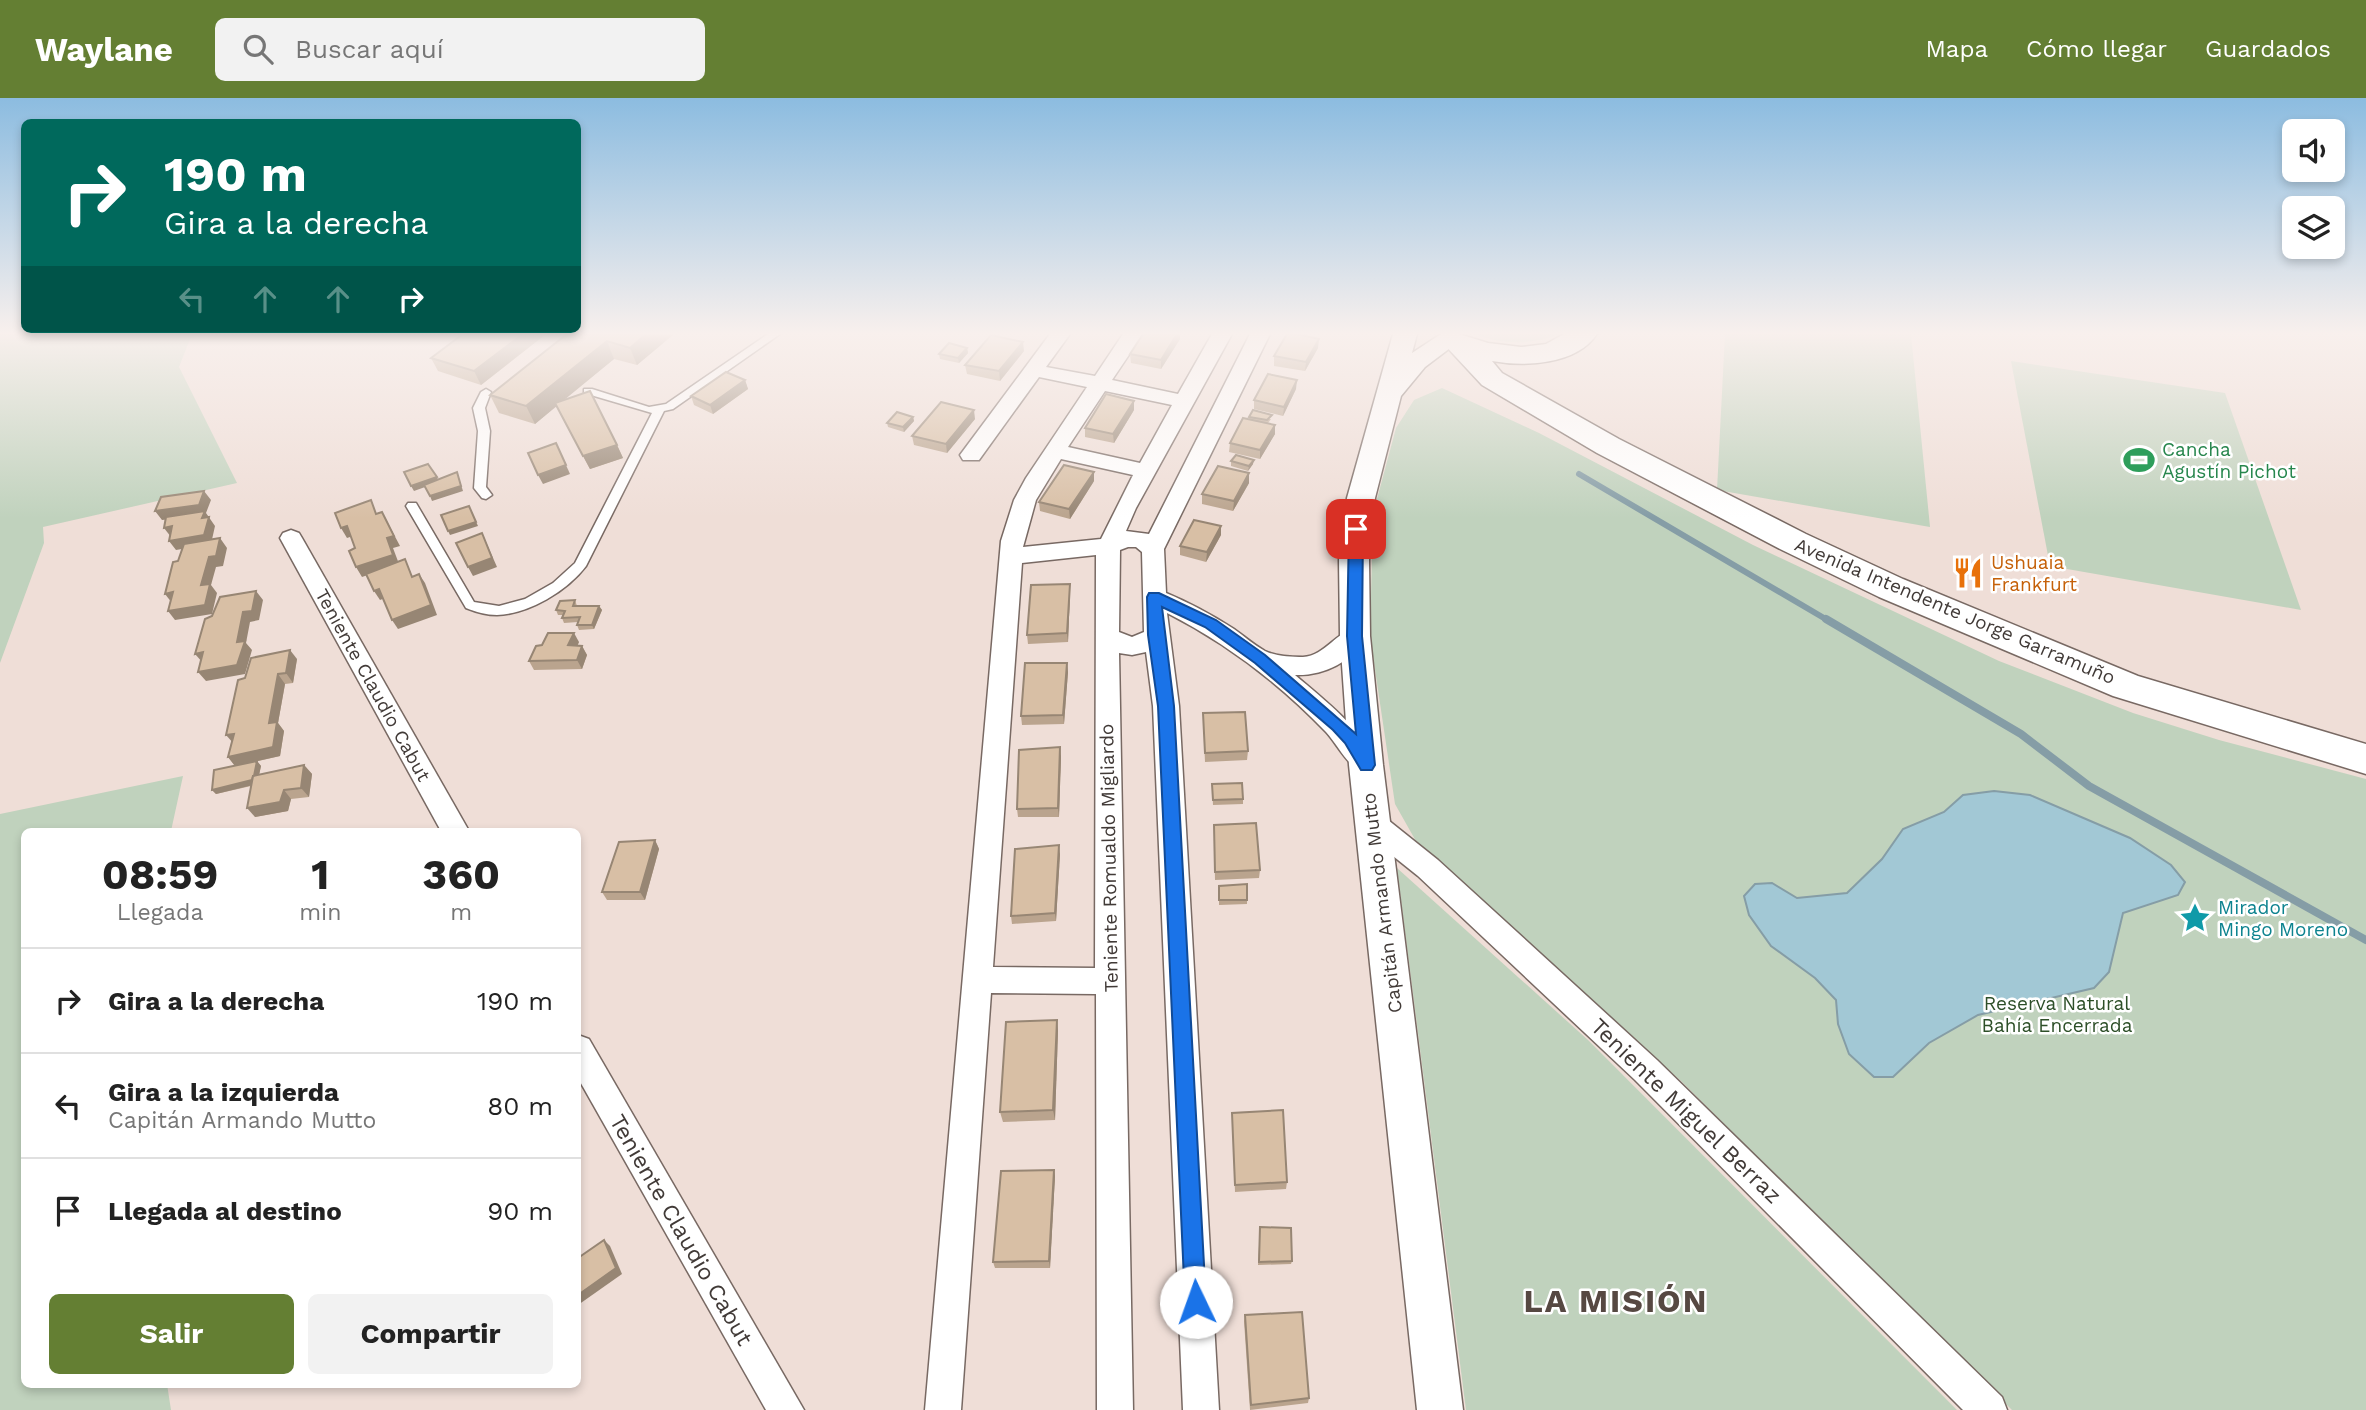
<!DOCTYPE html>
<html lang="es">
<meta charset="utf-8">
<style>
:root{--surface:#fff;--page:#f2f2f2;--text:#222;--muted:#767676;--line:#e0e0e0;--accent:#647f33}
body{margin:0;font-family:"Work Sans",sans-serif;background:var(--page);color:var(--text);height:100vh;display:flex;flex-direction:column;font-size:26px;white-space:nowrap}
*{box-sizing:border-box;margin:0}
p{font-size:23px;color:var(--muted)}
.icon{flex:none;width:38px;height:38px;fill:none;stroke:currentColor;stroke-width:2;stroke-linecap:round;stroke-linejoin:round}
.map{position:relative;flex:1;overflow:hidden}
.panel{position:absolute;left:21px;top:730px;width:560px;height:560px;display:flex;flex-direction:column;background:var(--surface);border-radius:10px;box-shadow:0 4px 10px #0003}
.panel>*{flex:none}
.guide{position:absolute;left:21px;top:21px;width:560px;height:214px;border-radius:10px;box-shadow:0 4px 10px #0003;background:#00695c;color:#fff;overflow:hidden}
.buttons{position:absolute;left:2282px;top:21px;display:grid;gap:14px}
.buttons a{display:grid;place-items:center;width:63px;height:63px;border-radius:10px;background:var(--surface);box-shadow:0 4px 10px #0003;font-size:35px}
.pin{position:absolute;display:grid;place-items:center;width:60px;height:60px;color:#fff;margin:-30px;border-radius:14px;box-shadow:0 4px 10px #0006}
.me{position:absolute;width:77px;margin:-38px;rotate:357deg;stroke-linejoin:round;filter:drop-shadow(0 0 5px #0008)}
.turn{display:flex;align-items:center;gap:24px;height:147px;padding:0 28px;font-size:32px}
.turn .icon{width:91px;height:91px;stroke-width:2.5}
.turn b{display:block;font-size:49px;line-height:60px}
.lanes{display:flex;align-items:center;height:66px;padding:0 28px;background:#0003;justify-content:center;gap:35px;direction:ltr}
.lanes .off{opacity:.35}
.eta{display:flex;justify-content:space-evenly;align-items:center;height:119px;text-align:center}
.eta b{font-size:42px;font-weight:700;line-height:49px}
.action{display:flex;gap:14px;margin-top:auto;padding:14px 28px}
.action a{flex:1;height:80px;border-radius:10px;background:var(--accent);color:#fff;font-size:28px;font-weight:700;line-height:80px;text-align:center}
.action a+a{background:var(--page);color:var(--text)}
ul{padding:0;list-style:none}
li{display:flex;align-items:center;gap:21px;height:105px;padding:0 28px;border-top:2px solid var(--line)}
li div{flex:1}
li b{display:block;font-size:26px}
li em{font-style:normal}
header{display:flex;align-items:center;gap:42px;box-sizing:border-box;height:98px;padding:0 35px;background:var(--accent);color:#fff}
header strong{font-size:33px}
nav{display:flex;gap:38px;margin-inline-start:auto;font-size:24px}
.search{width:490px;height:63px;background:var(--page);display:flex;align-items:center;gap:18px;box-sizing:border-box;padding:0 24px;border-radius:10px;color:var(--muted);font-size:26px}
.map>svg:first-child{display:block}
.green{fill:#c0d2bd}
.water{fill:#a2c8d5;stroke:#859da6;stroke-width:2}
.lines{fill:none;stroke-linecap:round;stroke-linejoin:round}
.stream-far1{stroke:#859da6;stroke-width:6}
.stream{stroke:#859da6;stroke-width:8}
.service-casing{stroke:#786963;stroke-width:3}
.minor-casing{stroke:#786963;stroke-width:3}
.tertiary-casing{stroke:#786963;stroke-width:3}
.primary-casing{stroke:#786963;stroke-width:3}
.service{fill:#fff;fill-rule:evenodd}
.minor{fill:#fff;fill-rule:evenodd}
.tertiary{fill:#fff;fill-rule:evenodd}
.primary{fill:#fff;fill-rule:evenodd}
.wall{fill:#baa48e}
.shaded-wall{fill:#978674}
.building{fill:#d8bfa5;stroke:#978674;stroke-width:2}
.route{fill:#1a73e8;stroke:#114b97;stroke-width:2}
.labels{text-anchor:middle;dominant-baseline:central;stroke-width:5;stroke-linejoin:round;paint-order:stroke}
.leisure-label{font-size:19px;fill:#27864d;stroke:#fff;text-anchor:start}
.food-label{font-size:19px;fill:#c56008;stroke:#fff;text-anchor:start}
.street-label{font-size:19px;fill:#413a37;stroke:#fff}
.culture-label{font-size:19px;fill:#0d838f;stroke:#fff;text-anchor:start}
.park-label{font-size:19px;fill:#2d4f28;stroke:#fff}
.near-street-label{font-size:23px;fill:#413a37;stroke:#fff}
.near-district-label{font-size:32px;font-weight:bold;letter-spacing:2px;fill:#564842;stroke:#fff}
</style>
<header>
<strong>Waylane</strong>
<div class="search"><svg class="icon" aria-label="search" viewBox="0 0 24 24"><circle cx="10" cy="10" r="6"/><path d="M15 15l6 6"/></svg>Buscar aquí</div>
<nav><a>Mapa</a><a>Cómo llegar</a><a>Guardados</a></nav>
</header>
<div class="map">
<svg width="2366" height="1312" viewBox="0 0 2366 1312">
<rect width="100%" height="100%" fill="#efded7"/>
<g class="green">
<path d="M0 236H200L190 241 179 269 237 385 43 429 44 445 0 565Z"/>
<path d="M1474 236H1560C1531 247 1503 247 1474 236Z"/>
<path d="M1725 236H1911L1930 429 1717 392Z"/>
<path d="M2011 263 2225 295 2301 512 2050 468Z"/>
<path d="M1442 290 1539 335 1753 447 1999 563 2133 615 2219 642 2366 681V1312H2012L1681 983 1417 745 1395 706 1370 538 1373 416 1396 330 1414 302Z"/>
<path d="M183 678 171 733H24V1286H167L171 1312H0V716Z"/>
<path d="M1397 770 1588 942 1957 1312H1466Z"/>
</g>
<path class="water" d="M1994 693 2030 697 2130 740 2171 767 2185 784 2178 797 2123 815 2109 874 2094 890 1978 917 1929 945 1893 979H1874L1849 956 1838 926 1836 902 1815 880 1771 848 1749 817 1744 798 1755 786 1772 785 1797 800 1847 795 1882 761 1903 731 1944 714 1963 697Z"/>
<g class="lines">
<path class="stream-far1" d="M1579 376 1829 523"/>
<path class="stream" d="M1826 521 2021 636 2089 688 2366 842"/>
<g class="service-casing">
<g id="service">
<path d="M768 236H780L673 311 664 313 586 468C567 493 529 516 497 517 486 517 476 514 466 510L406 408 408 405H416L474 504 499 508 525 501 553 485 575 465 652 315 584 295V291H592L649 309 666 306Z"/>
<path d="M486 291 491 294 485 310 490 333 486 389 492 397 486 401 482 400 474 390 478 333 473 310 481 294Z"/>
</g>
</g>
<g class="minor-casing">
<g id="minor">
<path d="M1050 236H1070L1046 269 1095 278 1123 236H1143L1112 282 1178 296 1212 236H1232L1136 410 1126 433 1149 436 1250 236H1270L1164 451 1166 495C1190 505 1212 517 1234 531 1244 538 1254 547 1265 553 1275 558 1291 559 1303 559 1328 558 1340 525 1364 532L1367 538C1352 564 1324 578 1295 577 1326 603 1360 630 1379 666L1375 673C1353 681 1340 649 1326 634 1280 586 1226 545 1167 515L1179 608 1219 1312H1183L1153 608 1146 554 1132 557 1119 555 1133 1312H1097L1096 896 991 895 961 1312H925L1001 443 1014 402 1026 380 1087 289 1039 279 979 362H963L960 357ZM1105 293 1172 307 1140 365 1068 349ZM1061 361 1133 377 1101 441 1023 449 1036 402ZM1128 449H1136L1142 454 1144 534 1132 539 1119 534 1120 452ZM1096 457 1095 870 993 869 1022 465Z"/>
<path d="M291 432 299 435 302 440 469 733H441L280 440 283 435Z"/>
<path d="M1373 715 1383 718 1438 762 1657 962 2002 1299 2007 1312H1963L1635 982 1418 778 1363 734 1359 726 1363 718Z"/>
<path d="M578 937 589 941 804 1312H766L578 980Z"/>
</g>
</g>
<g class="tertiary-casing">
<path id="tertiary" d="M1393 236H1417L1412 255 1441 236H1459L1462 241 1425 269 1401 298 1375 400 1369 462 1370 538 1383 667 1463 1312H1417L1349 667 1340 538 1339 462 1347 400Z"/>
</g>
<g class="primary-casing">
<path id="primary" d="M1459 236 1488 245 1521 249 1546 246 1564 236H1597C1576 267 1525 269 1492 263L1502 275 1619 341 1806 436 1903 481 2138 578 2366 646V676L2113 598 1879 499 1782 452 1597 355 1482 287 1442 244 1446 238Z"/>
</g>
<use href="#service" class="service"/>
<use href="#minor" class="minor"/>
<use href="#tertiary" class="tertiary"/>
<use href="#primary" class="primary"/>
</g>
<g class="wall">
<path d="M463 236H546L481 287 438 273 431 260Z"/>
<path d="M567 236H674L637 267 614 261 564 301 617 347 623 360 590 371 556 308 535 326 499 315 490 297Z"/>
<path d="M1143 236H1180V241L1161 271 1131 265 1130 256Z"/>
<path d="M967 250 968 255 959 265 940 261 939 256Z"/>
<path d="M1318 250 1305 273 1274 268V258Z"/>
<path d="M1024 253 1000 283 967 276 965 267Z"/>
<path d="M745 282 748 291 713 316 694 307 691 298Z"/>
<path d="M1296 291 1283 318 1254 311V302Z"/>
<path d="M1134 312 1114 345 1085 339V330Z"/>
<path d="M913 319 914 323 904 334 888 329 887 325Z"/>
<path d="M1249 319 1271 321 1268 325 1275 327V336L1260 361 1229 354 1230 345 1249 321Z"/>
<path d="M975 321 947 355 914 347 912 338Z"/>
<path d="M1231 363 1253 366 1248 373 1231 368Z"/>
<path d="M1249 375V385L1233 413 1202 406V396Z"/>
<path d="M1094 383 1070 421 1040 413 1039 404Z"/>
<path d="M1221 437 1206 464 1180 457V448Z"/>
<path d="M1070 486V495L1068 544 1028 546 1027 537Z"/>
<path d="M575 502 577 508H599L602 512 594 531 579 532 577 527 578 524 564 525 562 520 563 517H558L556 512Z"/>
<path d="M579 544 577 548H582L587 557 582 571 534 572 529 563Z"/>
<path d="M297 561 293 585 285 586 278 625 284 633 280 658 250 665 257 663 261 668 259 677 304 667 312 676 309 699 291 701 288 713 255 719 251 688 216 696 212 692 235 668 228 659 245 580Z"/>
<path d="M1067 565 1068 574 1064 626 1022 627 1021 618Z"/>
<path d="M1203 615 1248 653 1247 662 1205 664Z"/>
<path d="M1061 658 1059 719H1018L1017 711Z"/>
<path d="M1212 686 1243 701V706L1213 707Z"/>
<path d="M1214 735 1260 772 1259 780 1215 782Z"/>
<path d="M655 742 659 751 645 802H607L602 794Z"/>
<path d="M1060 756 1056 823 1012 826 1011 818Z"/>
<path d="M1247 786V806L1219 807V788Z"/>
<path d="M1057 922 1058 933 1055 1022 1003 1024 1000 1014Z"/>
<path d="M1232 1015 1287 1084 1286 1091 1235 1094Z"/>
<path d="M1054 1072 1055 1078 1050 1170H995L993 1164Z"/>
<path d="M1260 1129 1292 1163 1291 1166 1258 1167Z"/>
<path d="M1245 1217 1309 1300 1308 1305 1250 1312 1244 1223Z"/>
</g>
<g class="shaded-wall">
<path d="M523 236H546L481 287 474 273Z"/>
<path d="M646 236H674L637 267 630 250Z"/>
<path d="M1177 236H1180V241L1161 271V262Z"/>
<path d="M1319 241 1318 250 1305 273 1306 264Z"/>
<path d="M607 243 614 261 535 326 526 308Z"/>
<path d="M1023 244 1024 253 1000 283 999 273Z"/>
<path d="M967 250 968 255 959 265 958 260Z"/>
<path d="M745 282 748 291 713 316 710 307Z"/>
<path d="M1297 282 1296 291 1283 318 1284 309Z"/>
<path d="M1134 303V312L1114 345 1113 336Z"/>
<path d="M974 312 975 321 947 355 946 346Z"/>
<path d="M913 319 914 323 904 334 903 329Z"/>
<path d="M1275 327V336L1260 361V352Z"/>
<path d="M617 347 623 360 590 371 583 358Z"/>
<path d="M1254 362 1253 366 1248 373 1249 368Z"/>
<path d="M566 367 570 376 543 386 538 377Z"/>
<path d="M457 374 463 393 432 403 430 398Z"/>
<path d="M1094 374V383L1070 421 1069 411Z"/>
<path d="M1249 375V385L1233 413 1234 403Z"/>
<path d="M437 379 439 384 414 393 411 388Z"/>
<path d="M204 393 211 402 206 415 215 428 211 446 176 452 169 443 202 420 204 417 162 422 155 413Z"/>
<path d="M469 408 478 428 450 437 448 433Z"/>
<path d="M382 414 400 448 393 450 399 466 362 479 356 469 387 440Z"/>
<path d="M172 428 171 439 164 430Z"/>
<path d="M347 428 353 438 347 440 341 430Z"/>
<path d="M1221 428V437L1206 464 1207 454Z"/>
<path d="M482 435 497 469 473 478 468 469Z"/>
<path d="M220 440 227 450 223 468 216 469 211 487 217 495 212 516 175 522 168 513 201 487 209 459Z"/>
<path d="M419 476 425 485 437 517 398 531 392 522Z"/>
<path d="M1070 486V495L1068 544 1067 535Z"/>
<path d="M379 491 385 500 380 502 374 493Z"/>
<path d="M256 493 263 502 259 522 250 524 246 545 252 552 245 576 206 583 198 574 237 544 243 514Z"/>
<path d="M173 494 172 505 165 496Z"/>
<path d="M599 508 602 512 594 531 592 527Z"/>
<path d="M574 535 579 544 573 557 568 547Z"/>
<path d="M582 548 587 557 582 571 577 562Z"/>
<path d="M290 552 297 561 293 585 286 575Z"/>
<path d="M203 554V565L195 556Z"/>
<path d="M1067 565 1068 574 1064 626 1063 617Z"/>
<path d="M278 576 285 586 278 625 284 633 280 658 235 668 228 659 269 625Z"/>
<path d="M234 636V646L226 637Z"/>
<path d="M1060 649 1061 658 1059 719 1058 710Z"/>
<path d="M257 663 261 668 257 686 216 696 212 692Z"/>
<path d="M304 667 312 676 309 699 301 690Z"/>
<path d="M284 692 291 701 288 713 255 719 247 710Z"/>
<path d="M655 742 659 751 645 802 640 794Z"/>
<path d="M1059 747 1060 756 1056 823 1055 815Z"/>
<path d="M1057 922 1058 933 1055 1022 1053 1012Z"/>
<path d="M1054 1072 1055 1078 1050 1170 1049 1163Z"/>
<path d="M604 1142 610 1148 622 1176 578 1207V1197Z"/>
</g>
<g class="building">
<path d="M463 236H523L474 273 431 260Z"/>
<path d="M567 236H646L630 250 607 243 526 308 490 297Z"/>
<path d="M1143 236H1177L1161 262 1130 256Z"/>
<path d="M1287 236H1297L1319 241 1306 264 1274 258Z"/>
<path d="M991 237 1023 244 999 273 965 267Z"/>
<path d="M949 245 967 250 958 260 939 256Z"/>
<path d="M726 274 745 282 710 307 691 298Z"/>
<path d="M1268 276 1297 282 1284 309 1254 302Z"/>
<path d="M590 293 617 347 583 358 555 305Z"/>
<path d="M1106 296 1134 303 1113 336 1085 330Z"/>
<path d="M941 304 974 312 946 346 912 338Z"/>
<path d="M1253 312 1272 317 1267 322 1249 319Z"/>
<path d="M897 314 913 319 903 329 887 325Z"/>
<path d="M1243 320 1275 327 1260 352 1230 345Z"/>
<path d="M556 345 566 367 538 377 528 355Z"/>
<path d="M1236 357 1254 362 1249 368 1231 363Z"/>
<path d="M428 366 437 379 411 388 404 374Z"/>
<path d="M1064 367 1094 374 1069 411 1039 404Z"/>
<path d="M1218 368 1249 375 1234 403 1202 396Z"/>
<path d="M457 374 461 388 430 398 424 387Z"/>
<path d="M204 393 199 407 155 413 161 399Z"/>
<path d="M371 402 376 416 382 414 394 438 387 440 393 457 356 469 349 453 355 450 347 428 341 430 335 415Z"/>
<path d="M469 408 476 424 448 433 441 417Z"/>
<path d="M205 413 202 420 209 419 204 437 169 443 172 428 164 430 166 419Z"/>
<path d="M1194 422 1221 428 1207 454 1180 448Z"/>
<path d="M482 435 492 460 468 469 456 445Z"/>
<path d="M220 440 216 458 209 459 201 487 210 486 205 507 168 513 173 494 165 496 173 464 178 463 184 446Z"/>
<path d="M405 461 412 479 419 476 431 507 392 522 379 491 374 493 366 476Z"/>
<path d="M1070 486 1067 535 1027 537 1031 487Z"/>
<path d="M256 493 252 513 243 514 237 544 245 543 237 567 198 574 203 554 195 556 205 521 212 518 220 499Z"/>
<path d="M575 502 573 508H599L592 527H577L580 519 562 520 565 513 556 512 560 503Z"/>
<path d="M548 535H574L568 547 582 548 577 562 529 563 536 548 542 547Z"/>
<path d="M290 552 286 575 278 576 269 625 277 624 273 649 228 659 234 636 226 637 238 582 245 580 251 560Z"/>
<path d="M1025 565H1067L1063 617 1021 618Z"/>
<path d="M1245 614 1248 653 1205 655 1203 615Z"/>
<path d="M1060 649 1058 710 1017 711 1019 652Z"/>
<path d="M257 663 254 678H253L252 682 212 692 214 672Z"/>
<path d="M304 667 301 690 284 692 280 704 247 710 253 678Z"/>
<path d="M1242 685 1243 701 1213 702 1212 686Z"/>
<path d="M1256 725 1260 772 1215 774 1214 727Z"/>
<path d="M655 742 640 794H602L619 744Z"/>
<path d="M1059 747 1055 815 1011 818 1015 751Z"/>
<path d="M1247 786V802H1219V788Z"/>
<path d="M1057 922 1053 1012 1000 1014 1006 924Z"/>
<path d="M1283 1012 1287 1084 1235 1087 1232 1015Z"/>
<path d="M1054 1072 1049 1163 993 1164 1001 1073Z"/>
<path d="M1260 1129 1291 1130 1292 1163 1259 1164Z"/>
<path d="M604 1142 616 1170 578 1197V1160Z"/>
<path d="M1302 1214 1309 1300 1251 1307 1245 1217Z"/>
</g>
<linearGradient id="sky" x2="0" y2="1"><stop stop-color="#8cbce0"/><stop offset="0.56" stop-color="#f8f0ed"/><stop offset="1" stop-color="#f8f0ed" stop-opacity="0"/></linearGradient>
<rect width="2366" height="420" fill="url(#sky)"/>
<path class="route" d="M1356 427 1363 431 1362 538 1375 667 1372 672H1361L1345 645 1333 632 1255 565 1205 529 1162 509 1174 608 1206 1204 1203 1211 1196 1214 1188 1211 1185 1204 1158 608 1148 537 1147 499 1149 495H1159L1216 522 1265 557 1356 636 1347 538 1349 431Z"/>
<defs>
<g id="stadium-bare" transform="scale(2.415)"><path d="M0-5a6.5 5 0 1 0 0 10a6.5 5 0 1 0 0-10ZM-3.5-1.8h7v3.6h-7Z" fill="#2e9e5b" stroke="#fff" stroke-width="2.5" paint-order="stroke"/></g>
<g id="restaurant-bare" transform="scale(2.415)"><path d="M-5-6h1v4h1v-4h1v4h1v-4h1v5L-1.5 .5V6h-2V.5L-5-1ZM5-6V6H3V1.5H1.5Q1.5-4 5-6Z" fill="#e8710a" stroke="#fff" stroke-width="2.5" paint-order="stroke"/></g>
<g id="sight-bare" transform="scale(2.415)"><path d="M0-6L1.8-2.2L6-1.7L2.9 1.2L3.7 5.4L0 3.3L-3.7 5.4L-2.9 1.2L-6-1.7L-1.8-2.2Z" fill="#0f9aa8" stroke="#fff" stroke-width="2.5" paint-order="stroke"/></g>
</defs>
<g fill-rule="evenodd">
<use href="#stadium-bare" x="2139" y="362"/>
<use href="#restaurant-bare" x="1968" y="475"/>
<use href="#sight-bare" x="2195" y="820"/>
</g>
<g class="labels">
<g class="leisure-label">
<text x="2162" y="351">Cancha<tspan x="2162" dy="22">Agustín Pichot</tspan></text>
</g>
<g class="food-label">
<text x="1991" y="464">Ushuaia<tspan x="1991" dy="22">Frankfurt</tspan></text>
</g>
<g class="street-label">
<text transform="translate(1955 513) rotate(23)">Avenida Intendente Jorge Garramuño</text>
<text transform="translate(373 587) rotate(61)">Teniente Claudio Cabut</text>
<text transform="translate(1109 760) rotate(-91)">Teniente Romualdo Migliardo</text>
<text transform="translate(1382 805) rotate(-97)">Capitán Armando Mutto</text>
</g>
<g class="culture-label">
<text x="2218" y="809">Mirador<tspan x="2218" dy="22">Mingo Moreno</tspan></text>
</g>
<g class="park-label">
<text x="2057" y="905">Reserva Natural<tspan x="2057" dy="22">Bahía Encerrada</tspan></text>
</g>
<g class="near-street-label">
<text transform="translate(1686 1013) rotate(44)">Teniente Miguel Berraz</text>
<text transform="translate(681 1132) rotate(60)">Teniente Claudio Cabut</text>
</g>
<g class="near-district-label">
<text x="1616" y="1203">LA MISIÓN</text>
</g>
</g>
</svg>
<div class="buttons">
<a><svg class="icon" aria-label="sound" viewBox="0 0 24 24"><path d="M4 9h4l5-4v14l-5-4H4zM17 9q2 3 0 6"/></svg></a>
<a><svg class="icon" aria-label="layers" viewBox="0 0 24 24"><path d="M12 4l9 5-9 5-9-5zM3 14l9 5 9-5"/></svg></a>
</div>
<div class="pin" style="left:1356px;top:431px;background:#d93025"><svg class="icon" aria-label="arrive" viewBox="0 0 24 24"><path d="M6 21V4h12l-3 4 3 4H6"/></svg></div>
<svg class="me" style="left:1196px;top:1204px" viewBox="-20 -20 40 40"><circle r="19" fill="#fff"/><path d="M0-13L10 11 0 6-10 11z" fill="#1a73e8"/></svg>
<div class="guide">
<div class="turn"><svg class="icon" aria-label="right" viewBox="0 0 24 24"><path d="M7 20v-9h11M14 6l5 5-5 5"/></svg><div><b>190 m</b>Gira a la derecha</div></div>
<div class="lanes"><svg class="icon off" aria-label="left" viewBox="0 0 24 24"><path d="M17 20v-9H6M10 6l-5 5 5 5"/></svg><svg class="icon off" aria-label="ahead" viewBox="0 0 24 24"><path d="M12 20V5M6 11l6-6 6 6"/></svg><svg class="icon off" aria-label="ahead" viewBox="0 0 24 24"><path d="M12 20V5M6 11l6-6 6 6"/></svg><svg class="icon" aria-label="right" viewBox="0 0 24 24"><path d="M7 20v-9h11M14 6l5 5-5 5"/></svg></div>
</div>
<section class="panel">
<div class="eta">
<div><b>08:59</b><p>Llegada</p></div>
<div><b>1</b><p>min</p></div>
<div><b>360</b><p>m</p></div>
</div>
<ul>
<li><svg class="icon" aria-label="right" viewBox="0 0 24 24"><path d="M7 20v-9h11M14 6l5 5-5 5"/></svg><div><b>Gira a la derecha</b></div><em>190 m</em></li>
<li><svg class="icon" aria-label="left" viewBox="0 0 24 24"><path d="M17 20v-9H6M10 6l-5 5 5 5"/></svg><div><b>Gira a la izquierda</b><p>Capitán Armando Mutto</p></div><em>80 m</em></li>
<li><svg class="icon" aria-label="arrive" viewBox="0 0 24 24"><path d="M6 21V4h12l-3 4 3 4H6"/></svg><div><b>Llegada al destino</b></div><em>90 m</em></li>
</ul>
<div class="action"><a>Salir</a><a>Compartir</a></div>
</section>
</div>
